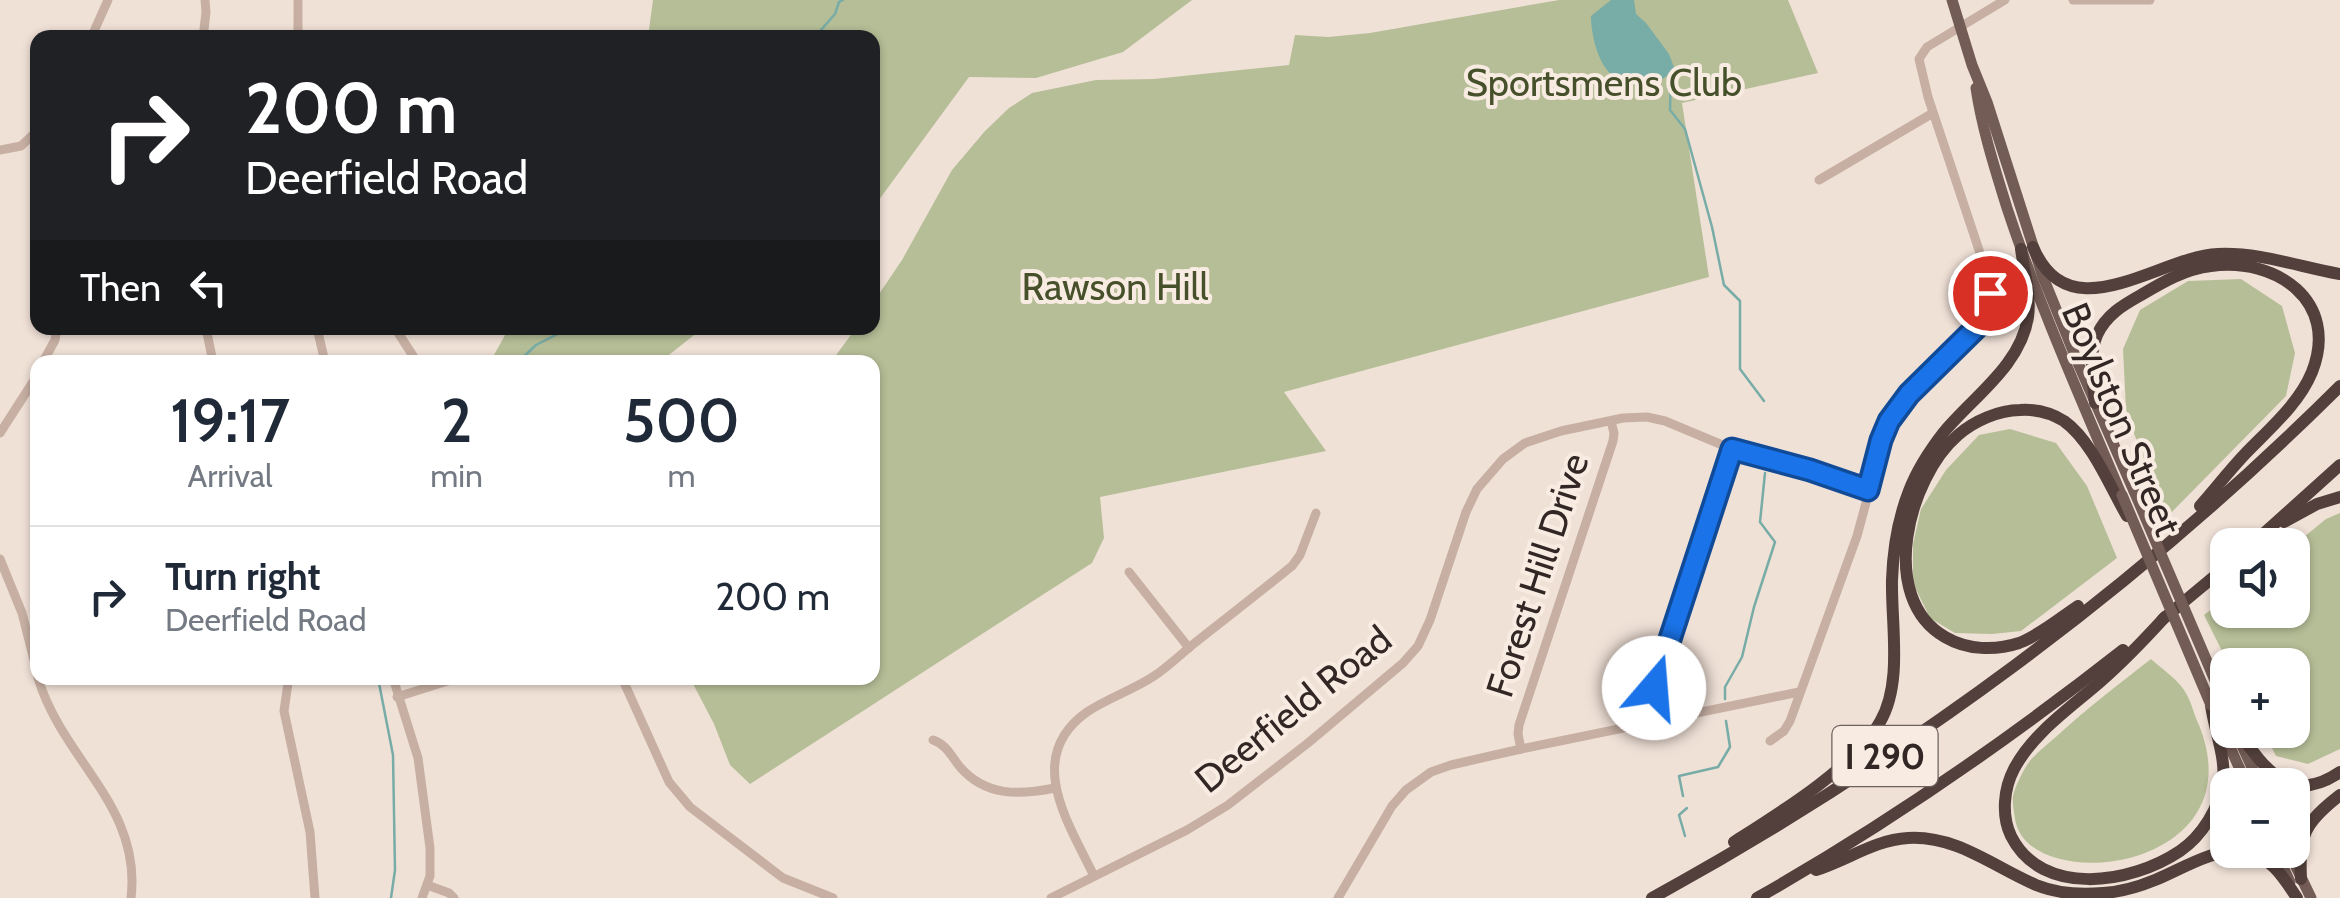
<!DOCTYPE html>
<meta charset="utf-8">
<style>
:root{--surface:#fff;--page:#f2f2f3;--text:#1f2937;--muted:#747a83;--line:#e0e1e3}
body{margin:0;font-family:Cabin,sans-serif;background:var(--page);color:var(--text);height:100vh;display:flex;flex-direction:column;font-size:38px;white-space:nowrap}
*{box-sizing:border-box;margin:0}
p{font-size:32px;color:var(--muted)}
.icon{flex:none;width:55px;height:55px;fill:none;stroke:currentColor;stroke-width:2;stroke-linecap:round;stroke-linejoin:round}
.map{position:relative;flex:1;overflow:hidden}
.sheet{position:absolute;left:30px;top:355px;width:850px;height:330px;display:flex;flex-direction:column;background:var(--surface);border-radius:20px;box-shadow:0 2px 8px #0004}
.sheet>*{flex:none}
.guide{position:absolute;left:30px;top:30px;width:850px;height:305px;border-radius:20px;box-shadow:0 2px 8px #0004;background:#202124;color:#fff;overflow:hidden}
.tools{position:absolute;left:2210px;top:528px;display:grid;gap:20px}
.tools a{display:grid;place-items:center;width:100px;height:100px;border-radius:20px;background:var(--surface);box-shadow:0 2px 8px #0004;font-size:50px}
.pin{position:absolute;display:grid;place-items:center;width:85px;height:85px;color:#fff;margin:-42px;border:5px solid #fff;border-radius:50%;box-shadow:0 2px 10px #0007}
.me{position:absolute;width:110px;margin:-55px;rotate:18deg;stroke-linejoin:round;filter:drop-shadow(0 0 8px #0008)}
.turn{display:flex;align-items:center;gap:35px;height:210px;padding:0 50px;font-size:45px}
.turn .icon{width:130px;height:130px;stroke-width:2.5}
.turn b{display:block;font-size:70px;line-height:85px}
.then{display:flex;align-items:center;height:95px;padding:0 50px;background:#0003;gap:20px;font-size:38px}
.eta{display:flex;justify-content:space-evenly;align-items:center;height:170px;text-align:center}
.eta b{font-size:60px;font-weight:600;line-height:70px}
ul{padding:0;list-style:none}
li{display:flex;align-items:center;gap:30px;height:140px;padding:0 50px;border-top:2px solid var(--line)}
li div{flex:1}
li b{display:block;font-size:38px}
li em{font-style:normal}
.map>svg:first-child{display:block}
.green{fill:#b6be97}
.water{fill:#77aca7}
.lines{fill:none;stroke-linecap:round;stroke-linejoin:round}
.stream{stroke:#77aca7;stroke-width:2.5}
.minor{stroke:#c7afa3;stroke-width:9}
.major{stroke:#745c56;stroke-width:11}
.highway{stroke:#53403c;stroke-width:12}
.major-bridge{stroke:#745c56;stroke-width:11}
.route-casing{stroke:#114b97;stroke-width:25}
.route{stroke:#1a73e8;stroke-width:18}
.labels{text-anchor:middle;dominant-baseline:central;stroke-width:8;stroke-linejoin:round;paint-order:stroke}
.shield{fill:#f8ebe2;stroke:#6d625e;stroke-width:2.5}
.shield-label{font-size:35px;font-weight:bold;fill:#322725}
.park-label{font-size:38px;fill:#46502a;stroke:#f8ebe2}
.street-label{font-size:38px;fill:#322725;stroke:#f8ebe2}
</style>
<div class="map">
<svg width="2340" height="898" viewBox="0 0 2340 898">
<rect width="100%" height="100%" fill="#f0e1d7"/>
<g class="green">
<path d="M653 0H1192L1123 52 1036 78 969 77 873 208 872 38 648 37Z"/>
<path d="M1559 0H1788L1818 73 1682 103 1709 277 1284 392 1326 451 1100 497 1104 538 1092 563 750 784 730 765 714 724 690 678H872V362H831L856 328H872L873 303 902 260 952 170 985 131 1009 108 1032 93 1096 80 1154 79 1289 65 1295 35 1328 37 1370 33Z"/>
<path d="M2241 279 2282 306 2295 353 2286 396 2164 520 2126 410 2123 349 2140 310 2188 281Z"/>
<path d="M509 328H703L660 362H490Z"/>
<path d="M2010 429 2056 443 2087 486 2117 558 2021 631 1992 634 1955 633 1930 618 1913 583V544L1921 509 1946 470 1979 435Z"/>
<path d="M2340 513V749L2308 764 2276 756 2263 730H2292V665H2229L2204 615 2227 597 2228 610H2292L2293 546 2326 519Z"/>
<path d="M2151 659C2162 669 2177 679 2184 690 2191 700 2194 715 2199 725 2258 872 2027 898 2015 819 2014 812 2012 802 2013 796 2015 786 2024 769 2029 762 2037 752 2048 744 2057 736 2087 708 2119 684 2151 659Z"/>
</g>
<path class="water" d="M1611 0H1634L1636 14 1646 23 1669 54 1675 70 1657 83C1645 82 1626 84 1615 77 1598 67 1591 34 1591 16Z"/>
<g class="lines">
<g class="stream">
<path d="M814 38 835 14 839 2 843 0"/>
<path d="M1671 72 1670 110 1685 129 1712 227 1724 285 1740 301V369L1764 401"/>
<path d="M518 362 536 345 569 328"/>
<path d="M378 678 393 755 395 870 391 898"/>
<path d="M1725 699V687L1742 657 1754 607 1775 542 1760 522 1765 473"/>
<path d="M1683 796 1679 776 1718 767 1730 747 1726 721"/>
<path d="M1685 836 1679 815 1687 808"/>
</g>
<g class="minor">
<path d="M298 0V38"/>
<path d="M2073 0H2150"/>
<path d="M91 38 108 0"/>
<path d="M203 38 206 12 205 0"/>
<path d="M0 150 21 146 38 130"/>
<path d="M1819 180 1933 113"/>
<path d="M206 328 213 362"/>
<path d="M317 328 325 362"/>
<path d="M395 328 417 362"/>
<path d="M43 362 55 340 57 328"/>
<path d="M0 433 38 374"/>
<path d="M0 559 22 613 38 676"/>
<path d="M1129 572 1189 648"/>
<path d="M38 678C63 761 142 806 131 898"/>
<path d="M393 678 418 758 430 848V876L422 898"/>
<path d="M622 678 669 782 690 807 783 878 833 898"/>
<path d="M288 683 284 711 310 832 315 898"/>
<path d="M397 697 457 678"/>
<path d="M1654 722 1651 708 1652 694 1732 449"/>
<path d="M933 740C947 745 951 756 960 767 986 797 1020 795 1055 788"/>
<path d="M1770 741 1784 731 1790 721 1857 536 1887 425 1909 393 1981 324 1990 303 1987 274 1928 97 1919 59 1927 47 2005 0"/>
<path d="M1521 749 1518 734 1519 725 1613 441 1614 433 1611 421"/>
<path d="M1094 876C1069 824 1023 757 1087 712 1108 698 1133 690 1154 676 1169 666 1182 653 1196 642 1228 617 1260 592 1292 566L1300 555 1316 513"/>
<path d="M427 885 449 893 454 898"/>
<path d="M1051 898 1187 830 1228 805 1308 743 1403 663 1418 646 1430 620 1466 512 1477 489 1503 459 1525 443 1561 431 1623 418 1647 417 1665 421 1732 449 1810 470 1868 490"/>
<path d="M1338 898 1392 806 1406 790 1431 772 1451 765 1521 749 1799 692"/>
</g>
<g class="major">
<path d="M1952 0 1972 65 1987 102 2043 277 2078 363 2134 491"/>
<path d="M1976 88C1982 129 1995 169 2007 208 2039 305 2081 399 2121 494"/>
<path d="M2217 718 2247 785"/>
<path d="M2239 739 2260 785"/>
<path d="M2275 850 2290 882"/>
<path d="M2288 850 2311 898"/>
</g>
<g class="highway">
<path d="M2033 247C2070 334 2157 257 2218 254 2259 252 2300 267 2340 274"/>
<path d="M2095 403C2093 380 2088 357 2097 335 2106 315 2123 305 2141 295 2163 282 2185 269 2211 266 2276 257 2340 301 2312 372 2299 404 2268 430 2245 454 2229 471 2215 489 2200 506"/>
<path d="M2284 522 2317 504 2340 497"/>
<path d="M2251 545 2340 465"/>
<path d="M2078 606C2060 618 2040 635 2019 643 1995 651 1967 650 1945 637 1877 598 1908 478 1958 435 1974 421 1999 410 2020 410 2035 409 2051 413 2064 421 2092 441 2110 487 2127 516"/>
<path d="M2165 617C2144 640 2123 662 2100 682 2070 708 2033 733 2014 769 2004 788 2001 815 2011 836 2042 898 2131 884 2180 851 2202 836 2220 807 2223 781 2226 757 2214 729 2211 705"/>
<path d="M2163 619 2228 565"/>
<path d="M2237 730C2265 769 2290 806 2340 772"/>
<path d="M1734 842C1778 814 1855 767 1880 722 1903 683 1891 624 1892 580 1893 550 1898 519 1909 491 1917 470 1930 450 1944 432 1973 397 2021 365 2028 317 2031 295 2024 271 2021 249"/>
<path d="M1816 870C1848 860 1874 840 1908 838 1956 835 1994 867 2036 885 2056 893 2081 895 2103 893 2121 892 2138 887 2155 880 2180 870 2212 849 2241 851 2269 854 2283 876 2297 898"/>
<path d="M2301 879C2299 835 2304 823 2340 795"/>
<path d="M1652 898C1902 761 2138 587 2340 386"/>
<path d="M1757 898C1886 825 2007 741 2123 650"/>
</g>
<g class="major-bridge">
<path d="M2134 491 2223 699"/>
<path d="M2122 495 2211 705"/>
</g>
</g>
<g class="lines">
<g class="route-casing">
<path id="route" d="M1654 688 1732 449 1810 470 1868 490 1881 440 1889 421 1909 394 1980 324 1988 309 1990 293"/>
</g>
<use href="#route" class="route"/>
</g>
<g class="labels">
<rect class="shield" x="1832.5" y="726" width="105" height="60" rx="8"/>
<g class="shield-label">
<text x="1885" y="756">I 290</text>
</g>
<g class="park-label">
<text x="1604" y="82">Sportsmens Club</text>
<text x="1115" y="286">Rawson Hill</text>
</g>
<g class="street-label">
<text transform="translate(2122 419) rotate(67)">Boylston Street</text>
<text transform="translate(1537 575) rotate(-72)">Forest Hill Drive</text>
<text transform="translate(1293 709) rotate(-39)">Deerfield Road</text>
</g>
</g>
</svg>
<div class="tools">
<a><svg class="icon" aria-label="sound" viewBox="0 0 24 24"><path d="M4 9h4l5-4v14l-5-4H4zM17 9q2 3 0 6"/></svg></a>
<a>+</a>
<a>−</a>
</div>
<div class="pin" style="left:1990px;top:293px;background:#d93025"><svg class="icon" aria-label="arrive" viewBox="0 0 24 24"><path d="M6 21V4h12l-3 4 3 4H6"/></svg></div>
<svg class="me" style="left:1654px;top:688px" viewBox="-20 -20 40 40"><circle r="19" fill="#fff"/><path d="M0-13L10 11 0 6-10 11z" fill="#1a73e8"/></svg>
<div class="guide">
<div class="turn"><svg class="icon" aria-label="right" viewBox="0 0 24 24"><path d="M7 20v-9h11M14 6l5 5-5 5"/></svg><div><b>200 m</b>Deerfield Road</div></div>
<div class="then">Then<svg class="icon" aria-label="left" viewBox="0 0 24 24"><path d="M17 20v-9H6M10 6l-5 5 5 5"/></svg></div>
</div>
<section class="sheet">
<div class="eta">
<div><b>19:17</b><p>Arrival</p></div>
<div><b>2</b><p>min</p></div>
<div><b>500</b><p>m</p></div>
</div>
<ul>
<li><svg class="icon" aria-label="right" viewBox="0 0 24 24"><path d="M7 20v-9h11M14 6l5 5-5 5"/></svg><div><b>Turn right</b><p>Deerfield Road</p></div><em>200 m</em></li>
</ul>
</section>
</div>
